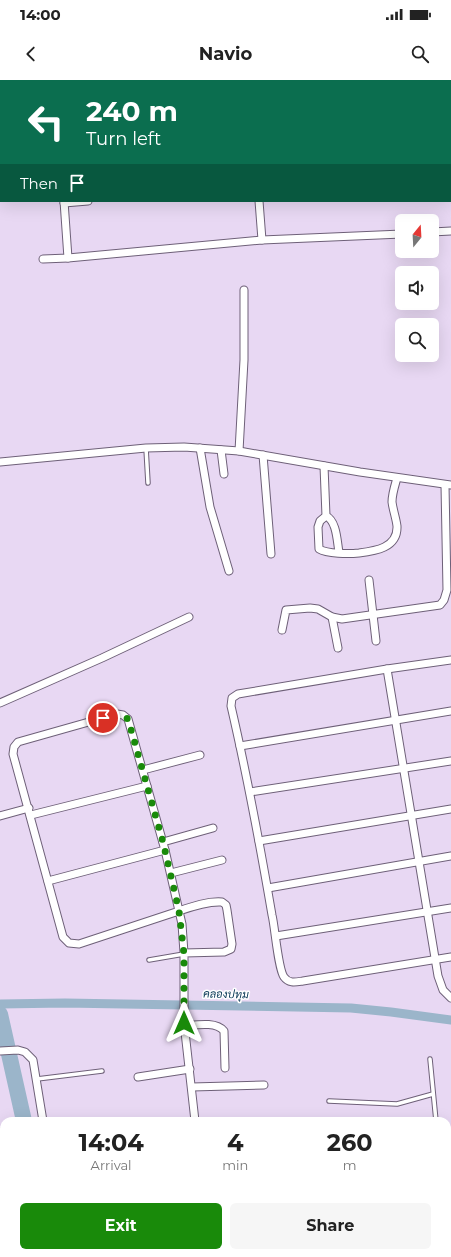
<!DOCTYPE html>
<meta charset="utf-8">
<style>
:root{--surface:#fff;--page:#f6f6f6;--text:#222;--muted:#767676;--accent:#198a0a}
body{margin:0;font-family:Montserrat,Sarabun,sans-serif;background:var(--page);color:var(--text);height:100vh;display:flex;flex-direction:column;font-size:15px;white-space:nowrap}
*{box-sizing:border-box;margin:0}
p{font-size:13px;color:var(--muted)}
.icon{flex:none;width:22px;height:22px;fill:none;stroke:currentColor;stroke-width:2;stroke-linecap:round;stroke-linejoin:round}
.map{position:relative;flex:1;overflow:hidden}
.sheet{position:absolute;left:0px;top:1037px;width:451px;height:140px;display:flex;flex-direction:column;background:var(--surface);border-radius:12px 12px 0 0;box-shadow:0 4px 16px #0002}
.sheet>*{flex:none}
.hud{position:absolute;left:0px;top:0px;width:451px;height:122px;box-shadow:0 4px 16px #0002;background:#0b6e4f;color:#fff;overflow:hidden}
.needle{width:26px;rotate:18deg}
.controls{position:absolute;left:395px;top:134px;display:grid;gap:8px}
.controls a{display:grid;place-items:center;width:44px;height:44px;border-radius:6px;background:var(--surface);box-shadow:0 4px 16px #0002;font-size:20px}
.pin{position:absolute;display:grid;place-items:center;width:34px;height:34px;color:#fff;margin:-17px;border:2px solid #fff;border-radius:50%;box-shadow:0 1px 4px #0007}
.me{position:absolute;width:44px;margin:-22px;rotate:0deg;stroke-linejoin:round;filter:drop-shadow(0 0 3px #0008)}
.turn{display:flex;align-items:center;gap:14px;height:84px;padding:0 20px;font-size:18px}
.turn .icon{width:52px;height:52px;stroke-width:2.5}
.turn b{display:block;font-size:28px;line-height:34px}
.then{display:flex;align-items:center;height:38px;padding:0 20px;background:#0003;gap:8px;font-size:15px}
.eta{display:flex;justify-content:space-evenly;align-items:center;height:68px;text-align:center}
.eta b{font-size:24px;font-weight:700;line-height:28px}
.action{display:flex;gap:8px;margin-top:auto;padding:8px 20px}
.action a{flex:1;height:46px;border-radius:6px;background:var(--accent);color:#fff;font-size:16px;font-weight:700;line-height:46px;text-align:center}
.action a+a{background:var(--page);color:var(--text)}
.status{display:flex;justify-content:space-between;align-items:center;height:28px;padding:0 20px;background:var(--surface);direction:ltr}
.status svg{height:11px;fill:currentColor}
header{display:flex;justify-content:space-between;align-items:center;height:52px;padding:0 20px;background:var(--surface);font-size:18px;font-weight:700}
.map>svg:first-child{display:block}
.built{fill:#decaeb}
.lines{fill:none;stroke-linecap:round;stroke-linejoin:round}
.canal{stroke:#9bb5ca;stroke-width:9}
.river{stroke:#9bb5ca;stroke-width:16}
.service-casing{stroke:#6e6078;stroke-width:5.5}
.minor-casing{stroke:#6e6078;stroke-width:9}
.service{stroke:#fff;stroke-width:3.5}
.minor{stroke:#fff;stroke-width:7}
.route{stroke:#198a0a;stroke-width:7;stroke-dasharray:0 12.6}
.labels{text-anchor:middle;dominant-baseline:central;stroke-width:3;stroke-linejoin:round;paint-order:stroke}
.water-label{font-size:11px;font-style:italic;fill:#093856;stroke:#fff}
</style>
<div class="status"><b>14:00</b><svg viewBox="0 0 49 12"><path d="M0 12V9h3v3zM5 12V6h3v6zM10 12V3h3v9zM15 12V0h3v12zM26 1h20v11H26zM47 4h2v5h-2z"/></svg></div>
<header><svg class="icon" aria-label="back" viewBox="0 0 24 24"><path d="M15 5l-7 7 7 7"/></svg>Navio<svg class="icon" aria-label="search" viewBox="0 0 24 24"><circle cx="10" cy="10" r="6"/><path d="M15 15l6 6"/></svg></header>
<div class="map">
<svg width="451" height="1177" viewBox="0 0 451 1177">
<rect width="100%" height="100%" fill="#e8d8f3"/>
<path class="built" d="M0 1168H4V1173H44V1177H0Z"/>
<g class="lines">
<path class="canal" d="M0 924 65 923 351 928 391 932 451 940"/>
<g class="river">
<path d="M0 934 24 1041"/>
<path d="M50 1173 51 1177"/>
</g>
<g class="service-casing">
<g id="service">
<path d="M146 368 148 403"/>
<path d="M149 880 184 874"/>
<path d="M430 979 436 1041"/>
<path d="M37 999 102 991"/>
<path d="M329 1021 397 1024 433 1014"/>
<path d="M0 1050H4"/>
<path d="M447 1126 451 1155"/>
<path d="M142 1173V1177"/>
<path d="M302 1173V1177"/>
<path d="M377 1177V1173"/>
</g>
</g>
<g class="minor-casing">
<g id="minor">
<path d="M54 0V1"/>
<path d="M248 0V1"/>
<path d="M118 1 133 0"/>
<path d="M450 39H451"/>
<path d="M450 97 451 96"/>
<path d="M64 121 68 178"/>
<path d="M259 121 262 160"/>
<path d="M64 123 88 121"/>
<path d="M432 152 451 151"/>
<path d="M43 179 68 178 262 160 402 154"/>
<path d="M200 368 210 427 229 491"/>
<path d="M221 370 224 394"/>
<path d="M239 371 244 280V210"/>
<path d="M263 375 271 474"/>
<path d="M0 382 146 368 184 367 239 371 360 392 451 405"/>
<path d="M324 386 326 436 320 441 318 447 319 469C327 474 349 474 359 473 375 471 398 468 397 446 396 438 393 430 392 422 392 414 395 405 397 398"/>
<path d="M326 436C337 441 337 462 339 472"/>
<path d="M369 500 376 561"/>
<path d="M332 537 338 568"/>
<path d="M282 550 286 530 310 528 318 529 332 537 342 539 440 525 444 520 447 510 445 405"/>
<path d="M451 580 387 589 238 614 232 618 231 626C247 695 260 765 272 835 275 847 278 889 284 897 289 904 296 902 303 901L451 877"/>
<path d="M387 589 438 896 443 910 451 918"/>
<path d="M0 623 102 578 189 537"/>
<path d="M240 666 451 631"/>
<path d="M143 690 200 675"/>
<path d="M250 712 451 681"/>
<path d="M31 735 147 706"/>
<path d="M0 736 29 728"/>
<path d="M259 761 451 729"/>
<path d="M163 762 213 748"/>
<path d="M171 793 222 780"/>
<path d="M48 801 165 770"/>
<path d="M268 808 451 776"/>
<path d="M276 856 451 828"/>
<path d="M184 873 224 872 231 869 232 864 227 830 226 825 222 822C208 821 193 826 179 831L79 864 69 863 63 857 13 674 14 667 18 662 117 634 123 635 128 639 165 770 182 844 184 873V943L195 1041"/>
<path d="M184 946C196 945 216 941 224 951L225 988"/>
<path d="M0 971 18 970 25 972 33 980 43 1041"/>
<path d="M138 997 190 989"/>
<path d="M192 1007 264 1005"/>
<path d="M447 1163H451"/>
<path d="M61 1173V1177"/>
<path d="M197 1177 273 1173"/>
<path d="M337 1177 338 1173"/>
</g>
</g>
<use href="#service" class="service"/>
<use href="#minor" class="minor"/>
</g>
<g class="lines">
<path class="route" d="M103 638C113 635 119 633 128 639L163 762 179 831 184 874V943"/>
</g>
<g class="labels">
<g class="water-label">
<text transform="translate(226 914) rotate(1)">คลองปทุม</text>
</g>
</g>
</svg>
<div class="controls">
<a><svg class="needle" viewBox="-14 -14 28 28"><path d="M0-13l5 13h-10z" fill="#e53935"/><path d="M0 13l5-13h-10z" fill="#767676"/></svg></a>
<a><svg class="icon" aria-label="sound" viewBox="0 0 24 24"><path d="M4 9h4l5-4v14l-5-4H4zM17 9q2 3 0 6"/></svg></a>
<a><svg class="icon" aria-label="search" viewBox="0 0 24 24"><circle cx="10" cy="10" r="6"/><path d="M15 15l6 6"/></svg></a>
</div>
<div class="pin" style="left:103px;top:638px;background:#d93025"><svg class="icon" aria-label="arrive" viewBox="0 0 24 24"><path d="M6 21V4h12l-3 4 3 4H6"/></svg></div>
<svg class="me" style="left:184px;top:943px" viewBox="-20 -20 40 40"><path d="M0-17L14 15 0 8-14 15z" fill="#198a0a" stroke="#fff" stroke-width="4"/></svg>
<div class="hud">
<div class="turn"><svg class="icon" aria-label="left" viewBox="0 0 24 24"><path d="M17 20v-9H6M10 6l-5 5 5 5"/></svg><div><b>240 m</b>Turn left</div></div>
<div class="then">Then<svg class="icon" aria-label="arrive" viewBox="0 0 24 24"><path d="M6 21V4h12l-3 4 3 4H6"/></svg></div>
</div>
<section class="sheet">
<div class="eta">
<div><b>14:04</b><p>Arrival</p></div>
<div><b>4</b><p>min</p></div>
<div><b>260</b><p>m</p></div>
</div>
<div class="action"><a>Exit</a><a>Share</a></div>
</section>
</div>
